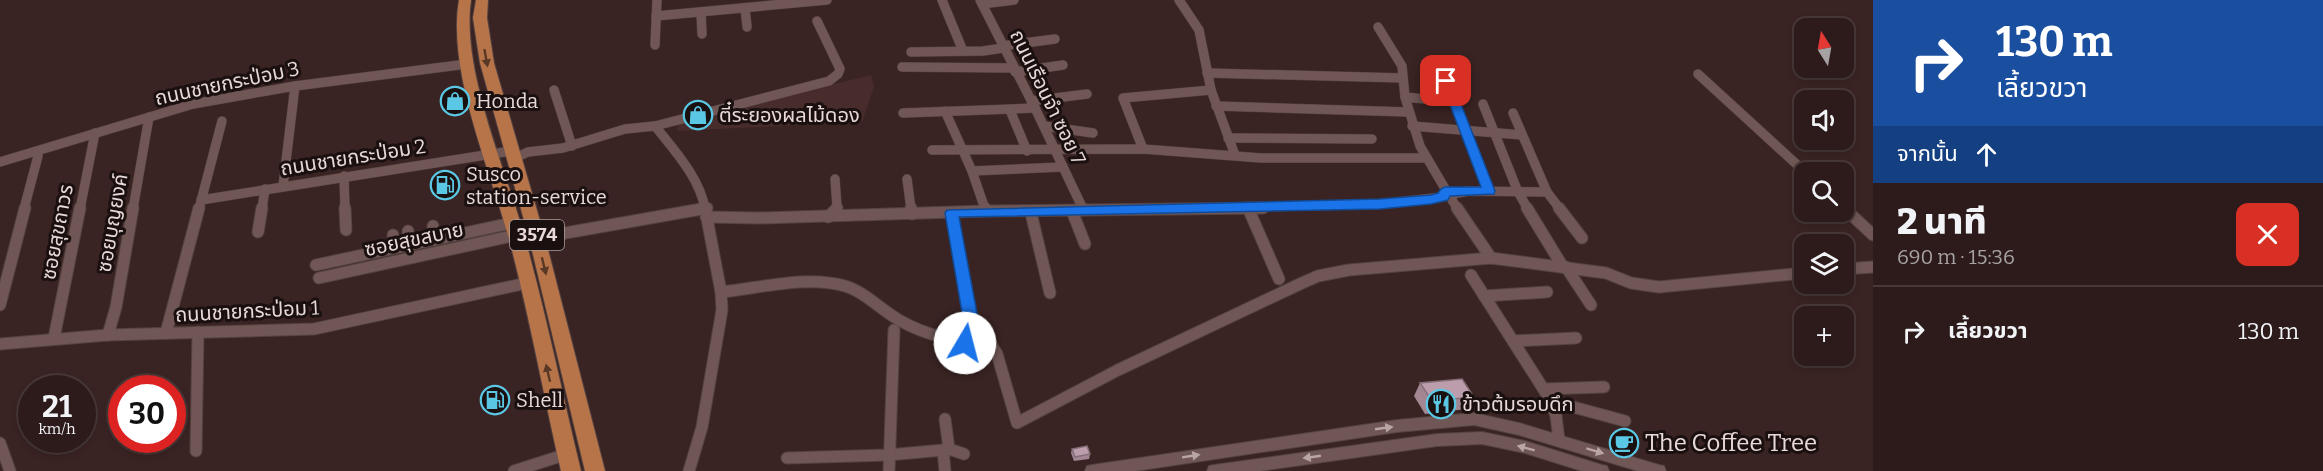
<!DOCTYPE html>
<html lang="th">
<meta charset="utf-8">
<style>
:root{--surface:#2c1b1a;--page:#382827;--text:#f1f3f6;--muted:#a6a1a2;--line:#483939}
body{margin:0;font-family:Bitter,"Noto Sans Thai",serif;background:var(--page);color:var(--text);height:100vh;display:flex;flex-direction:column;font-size:22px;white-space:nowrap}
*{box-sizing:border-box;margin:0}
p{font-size:20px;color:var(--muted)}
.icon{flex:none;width:33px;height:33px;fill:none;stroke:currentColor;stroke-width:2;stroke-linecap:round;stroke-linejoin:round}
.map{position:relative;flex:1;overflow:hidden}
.drawer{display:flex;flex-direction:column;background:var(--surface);width:450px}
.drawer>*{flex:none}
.top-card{background:#1a4fa0;color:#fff;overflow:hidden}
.needle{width:39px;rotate:349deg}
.tools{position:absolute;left:1794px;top:18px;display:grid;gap:12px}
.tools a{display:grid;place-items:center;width:60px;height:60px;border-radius:12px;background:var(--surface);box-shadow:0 3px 9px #0003,0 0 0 2px var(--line);font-size:30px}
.speed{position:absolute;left:18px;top:375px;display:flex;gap:12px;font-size:30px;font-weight:700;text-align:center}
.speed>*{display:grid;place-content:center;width:78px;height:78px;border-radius:50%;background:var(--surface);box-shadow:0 3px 9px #0003,0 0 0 2px var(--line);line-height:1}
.speed small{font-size:15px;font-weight:400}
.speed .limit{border:9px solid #d22;background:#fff;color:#111}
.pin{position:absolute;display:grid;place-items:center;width:51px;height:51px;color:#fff;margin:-26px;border-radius:12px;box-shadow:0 3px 9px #0006}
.me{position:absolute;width:66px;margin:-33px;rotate:8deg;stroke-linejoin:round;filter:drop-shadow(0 0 4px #0008)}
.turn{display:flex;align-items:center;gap:21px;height:126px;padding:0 24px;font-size:27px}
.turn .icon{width:78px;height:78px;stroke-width:2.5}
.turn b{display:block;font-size:42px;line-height:51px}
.then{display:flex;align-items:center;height:57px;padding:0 24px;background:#0003;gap:12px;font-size:22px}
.round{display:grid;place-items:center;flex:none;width:63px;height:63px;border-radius:12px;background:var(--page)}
.head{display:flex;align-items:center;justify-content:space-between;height:102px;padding:0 24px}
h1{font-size:36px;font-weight:800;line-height:45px}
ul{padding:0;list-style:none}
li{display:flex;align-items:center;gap:18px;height:90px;padding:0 24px;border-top:2px solid var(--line)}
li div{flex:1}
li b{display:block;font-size:22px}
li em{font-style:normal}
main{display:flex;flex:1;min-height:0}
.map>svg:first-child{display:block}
.built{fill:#482c2b}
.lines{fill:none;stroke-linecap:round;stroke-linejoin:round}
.minor-far1-casing{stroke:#544241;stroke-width:10}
.minor-casing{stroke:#544241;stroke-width:13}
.tertiary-casing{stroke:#544241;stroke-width:2}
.primary-casing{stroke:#544241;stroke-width:2}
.minor-far1{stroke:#705756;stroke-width:9}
.minor{stroke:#705756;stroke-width:11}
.tertiary{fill:#705756;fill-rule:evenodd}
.primary{fill:#b77448;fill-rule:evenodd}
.wall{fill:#a28793}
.building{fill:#bc9dab;stroke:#846e78;stroke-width:1.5}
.oneway{fill:#593826}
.oneway2{fill:#b8a5a4}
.route{fill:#1a73e8;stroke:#114b97;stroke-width:1.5}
.labels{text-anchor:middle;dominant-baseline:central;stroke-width:6;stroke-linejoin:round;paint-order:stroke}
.shield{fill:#1a1010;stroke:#aa9d9c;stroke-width:1.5}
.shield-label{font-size:18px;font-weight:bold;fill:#e8d9d8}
.street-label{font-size:20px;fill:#e8d9d8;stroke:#1a1010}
.poi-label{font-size:20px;fill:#e8d9d8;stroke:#1a1010;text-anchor:start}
.near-poi-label{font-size:24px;fill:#e8d9d8;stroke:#1a1010;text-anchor:start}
</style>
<main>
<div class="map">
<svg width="1873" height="471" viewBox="0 0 1873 471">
<rect width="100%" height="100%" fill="#3a2423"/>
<path class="built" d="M871 75 874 87 862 122 677 131 678 123Z"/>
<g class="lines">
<g class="minor-far1-casing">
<g id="minor-far1">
<path d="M942 0 963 51"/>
<path d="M980 0 1035 108 1083 209"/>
<path d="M1179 0 1199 30 1211 90 1235 155"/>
<path d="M982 4 1014 0"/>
<path d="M745 8 747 27"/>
<path d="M701 12 702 34"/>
<path d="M656 16 827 0"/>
<path d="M1378 27 1402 66 1405 97 1420 146 1447 192"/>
<path d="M655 45 657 0"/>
<path d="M1002 46 1055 39"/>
<path d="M911 52 983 51 1003 48"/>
<path d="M902 67 1013 68"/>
<path d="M1015 72 1063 65"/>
<path d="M1207 73 1403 78"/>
<path d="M1698 74 1805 172"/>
<path d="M1446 81 1489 191"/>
<path d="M554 90 572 146"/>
<path d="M1405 97 1434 100"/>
<path d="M1031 101 1087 94"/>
<path d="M1483 104 1518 192 1528 209"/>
<path d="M1216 106 1408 112"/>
<path d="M1010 110 1027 151"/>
<path d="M945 111 972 171 985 209"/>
<path d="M903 113 1035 108"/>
<path d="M1513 113 1547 192 1560 209"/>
<path d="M655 126 829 81 838 74 840 69 817 21"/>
<path d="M1044 126 1093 133"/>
<path d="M1412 126 1522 135"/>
<path d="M1228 138 1372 139"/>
<path d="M1143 149 1123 98 1211 90"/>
<path d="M932 150 1143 149 1261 158H1427"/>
<path d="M513 159 528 152 563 148 625 129 655 126C674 150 700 178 705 209"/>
<path d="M0 162 193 104 295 86 467 64"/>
<path d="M972 171 1063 167"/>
<path d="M344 176 345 209"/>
<path d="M835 179 837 207 835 209"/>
<path d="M907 179 911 209"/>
<path d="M283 186 295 86"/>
<path d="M1453 194 1469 191 1547 192"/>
<path d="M201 200 511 151"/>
<path d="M1452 200 1458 209"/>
<path d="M24 209 38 156"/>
<path d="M80 209 95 133"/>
<path d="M133 209 149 117"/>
<path d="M199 209 222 121"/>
<path d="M262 209 265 189"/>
<path d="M701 209 707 208"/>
<path d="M1157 209 1380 204 1443 197"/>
</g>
</g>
<g class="minor-casing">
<g id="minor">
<path d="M345 208 346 230"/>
<path d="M911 208 912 214"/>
<path d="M985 208 986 211"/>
<path d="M1082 208 1083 210"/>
<path d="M1248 208 1279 279"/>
<path d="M1457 208 1491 258"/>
<path d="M1527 208 1563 267"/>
<path d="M1559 208 1582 238"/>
<path d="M1844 208 1873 235"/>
<path d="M1072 211 1085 244"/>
<path d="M952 213 971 324 965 343"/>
<path d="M1031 213 1050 293"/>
<path d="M706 217 759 218 986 211 1263 208"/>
<path d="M828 217 837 208"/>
<path d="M433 226 434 240"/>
<path d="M408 231 409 245"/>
<path d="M258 232 262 208"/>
<path d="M393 235 394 248"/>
<path d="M537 238 707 208"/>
<path d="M316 265 512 223"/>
<path d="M1566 267 1591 305"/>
<path d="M1844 269 1873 267"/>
<path d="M1471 275 1551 401 1556 416 1559 440"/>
<path d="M319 278 516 235"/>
<path d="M721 292C760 288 807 275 845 286 865 292 881 310 899 320 928 337 960 342 992 346L997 354 1017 423 1118 370 1302 283 1318 276 1349 270 1491 258 1606 273 1631 283 1659 287 1804 273"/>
<path d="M1484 296 1547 292"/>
<path d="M0 305 25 208"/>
<path d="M166 333 199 208"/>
<path d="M108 335 116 307 133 208"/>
<path d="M54 338 80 208"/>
<path d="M1513 341 1576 338"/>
<path d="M0 344 108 335 314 329 527 283"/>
<path d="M1544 389 1604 387"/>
<path d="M1551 401 1625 421"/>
<path d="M0 443 10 471"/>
<path d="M949 449 964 454"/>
<path d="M943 450 949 449 945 419"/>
<path d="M196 451 198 332"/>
<path d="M787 458 888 455 943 450 945 471"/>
<path d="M514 471 567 454"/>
<path d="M689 471 702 427 722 310 721 292 705 208"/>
<path d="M889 471 894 330"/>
</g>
</g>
<g class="tertiary-casing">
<g id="tertiary">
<path d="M1474 413 1519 423 1659 465 1664 466 1666 471H1638L1519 435 1474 425 1397 432 1135 471H1085L1087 466 1092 465 1397 420Z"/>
<path d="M1482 432 1525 441 1602 465 1607 466 1609 471H1582L1525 453 1482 444 1437 446 1260 471H1207L1209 466 1214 465 1437 434Z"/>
</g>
</g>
<g class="primary-casing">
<g id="primary">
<path d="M459 0H471C461 70 505 167 524 235 546 313 562 393 581 471H561C543 393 529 313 508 235 489 167 447 70 459 0Z"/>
<path d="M476 0H488L487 18 494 63 545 238 605 471H585L529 238 480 63 473 18Z"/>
</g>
</g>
<use href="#minor-far1" class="minor-far1"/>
<use href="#minor" class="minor"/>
<use href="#tertiary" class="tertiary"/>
<use href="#primary" class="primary"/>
</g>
<g class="wall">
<path d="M1420 383 1474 397 1466 409 1425 414 1414 396Z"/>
<path d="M1072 449 1090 454 1089 459 1074 461 1071 453Z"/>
</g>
<g class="building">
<path d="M1462 379 1474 397 1432 401 1420 383Z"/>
<path d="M1087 446 1090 454 1075 457 1072 449Z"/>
</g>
<defs><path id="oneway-solid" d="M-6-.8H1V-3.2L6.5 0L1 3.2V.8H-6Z" transform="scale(1.5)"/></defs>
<g class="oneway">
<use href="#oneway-solid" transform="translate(486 58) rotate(80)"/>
<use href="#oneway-solid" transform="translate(544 266) rotate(76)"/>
<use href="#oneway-solid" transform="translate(548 373) rotate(-103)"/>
</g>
<g class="oneway2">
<use href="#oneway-solid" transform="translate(1384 428) rotate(-8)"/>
<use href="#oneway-solid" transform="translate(1526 448) rotate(-165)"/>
<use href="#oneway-solid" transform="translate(1595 451) rotate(17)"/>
<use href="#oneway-solid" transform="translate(1191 456) rotate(-9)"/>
<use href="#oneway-solid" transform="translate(1312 457) rotate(172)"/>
</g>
<path class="route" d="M1446 77 1452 81 1495 191 1494 194 1450 196 1448 200 1431 204 1380 209 959 217 979 324 971 347H960L958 343 964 324 945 213 947 210 1380 199 1431 195 1438 193 1441 189 1445 187H1481L1441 81Z"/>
<defs>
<g id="shop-ring" transform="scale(1.5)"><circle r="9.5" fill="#1a1010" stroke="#5ac8e5" stroke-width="1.5"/><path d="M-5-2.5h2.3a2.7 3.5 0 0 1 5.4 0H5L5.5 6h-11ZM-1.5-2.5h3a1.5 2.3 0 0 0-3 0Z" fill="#5ac8e5"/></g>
<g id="fuel-ring" transform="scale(1.5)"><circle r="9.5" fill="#1a1010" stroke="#5ac8e5" stroke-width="1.5"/><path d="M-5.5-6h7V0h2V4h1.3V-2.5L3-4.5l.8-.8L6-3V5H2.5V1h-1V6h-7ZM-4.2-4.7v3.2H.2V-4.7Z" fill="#5ac8e5"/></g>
<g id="restaurant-ring" transform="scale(1.5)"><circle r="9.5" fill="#1a1010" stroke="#5ac8e5" stroke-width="1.5"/><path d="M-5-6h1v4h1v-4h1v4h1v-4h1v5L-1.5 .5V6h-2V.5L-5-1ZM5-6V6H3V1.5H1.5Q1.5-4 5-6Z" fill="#5ac8e5"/></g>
<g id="cafe-ring" transform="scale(1.5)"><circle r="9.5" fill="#1a1010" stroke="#5ac8e5" stroke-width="1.5"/><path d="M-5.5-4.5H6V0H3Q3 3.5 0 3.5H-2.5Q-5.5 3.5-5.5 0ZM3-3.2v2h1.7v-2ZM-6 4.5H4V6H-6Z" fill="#5ac8e5"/></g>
</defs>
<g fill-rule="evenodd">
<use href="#shop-ring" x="455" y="101"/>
<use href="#shop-ring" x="698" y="115"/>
<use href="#fuel-ring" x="445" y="185"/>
<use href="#fuel-ring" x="495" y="400"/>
<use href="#restaurant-ring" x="1441" y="404"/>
<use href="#cafe-ring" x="1624" y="443"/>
</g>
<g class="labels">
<rect class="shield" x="510" y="220" width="54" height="30" rx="4.5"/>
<g class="shield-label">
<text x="537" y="235">3574</text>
</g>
<g class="street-label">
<text transform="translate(227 83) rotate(-12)">ถนนชายกระป่อม 3</text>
<text transform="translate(1048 97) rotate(64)">ถนนเรือนจำ ซอย 7</text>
<text transform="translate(353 157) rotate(-9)">ถนนชายกระป่อม 2</text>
<text transform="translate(112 223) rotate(-80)">ซอยบุญยงค์</text>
<text transform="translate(57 232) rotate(-79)">ซอยสุขถาวร</text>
<text transform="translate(414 239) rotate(-12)">ซอยสุขสบาย</text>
<text transform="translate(247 311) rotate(-3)">ถนนชายกระป่อม 1</text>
</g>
<g class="poi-label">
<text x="476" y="101">Honda</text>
<text x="719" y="115">ตี๋ระยองผลไม้ดอง</text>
<text x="466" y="174">Susco<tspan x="466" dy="23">station-service</tspan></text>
<text x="516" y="400">Shell</text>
<text x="1462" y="404">ข้าวต้มรอบดึก</text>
</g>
<g class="near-poi-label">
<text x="1645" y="443">The Coffee Tree</text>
</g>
</g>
</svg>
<div class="tools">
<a><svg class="needle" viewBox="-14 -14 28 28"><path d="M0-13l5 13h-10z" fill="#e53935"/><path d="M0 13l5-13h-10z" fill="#a6a1a2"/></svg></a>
<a><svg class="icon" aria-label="sound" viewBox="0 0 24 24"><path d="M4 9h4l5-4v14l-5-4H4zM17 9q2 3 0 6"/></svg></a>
<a><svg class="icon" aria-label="search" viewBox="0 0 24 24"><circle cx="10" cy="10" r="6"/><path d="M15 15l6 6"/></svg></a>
<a><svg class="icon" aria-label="layers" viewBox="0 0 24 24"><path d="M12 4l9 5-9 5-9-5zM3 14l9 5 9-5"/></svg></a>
<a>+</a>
</div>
<div class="speed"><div>21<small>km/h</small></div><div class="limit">30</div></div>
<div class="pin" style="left:1446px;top:81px;background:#d93025"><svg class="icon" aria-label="arrive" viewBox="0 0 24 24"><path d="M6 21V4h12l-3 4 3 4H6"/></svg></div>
<svg class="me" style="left:965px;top:343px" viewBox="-20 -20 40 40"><circle r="19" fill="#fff"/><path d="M0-13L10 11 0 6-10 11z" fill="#1a73e8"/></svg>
</div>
<section class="drawer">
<div class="top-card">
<div class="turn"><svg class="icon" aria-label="right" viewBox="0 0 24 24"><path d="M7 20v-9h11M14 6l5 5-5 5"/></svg><div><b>130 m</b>เลี้ยวขวา</div></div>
<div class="then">จากนั้น<svg class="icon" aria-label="ahead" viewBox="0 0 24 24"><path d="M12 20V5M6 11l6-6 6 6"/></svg></div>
</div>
<div class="head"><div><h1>2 นาที</h1><p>690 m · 15:36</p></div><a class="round" style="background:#d93025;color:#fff"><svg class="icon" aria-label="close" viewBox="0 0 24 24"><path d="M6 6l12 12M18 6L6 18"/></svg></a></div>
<ul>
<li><svg class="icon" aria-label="right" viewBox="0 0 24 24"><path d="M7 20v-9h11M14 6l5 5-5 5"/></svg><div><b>เลี้ยวขวา</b></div><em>130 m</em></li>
</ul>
</section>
</main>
